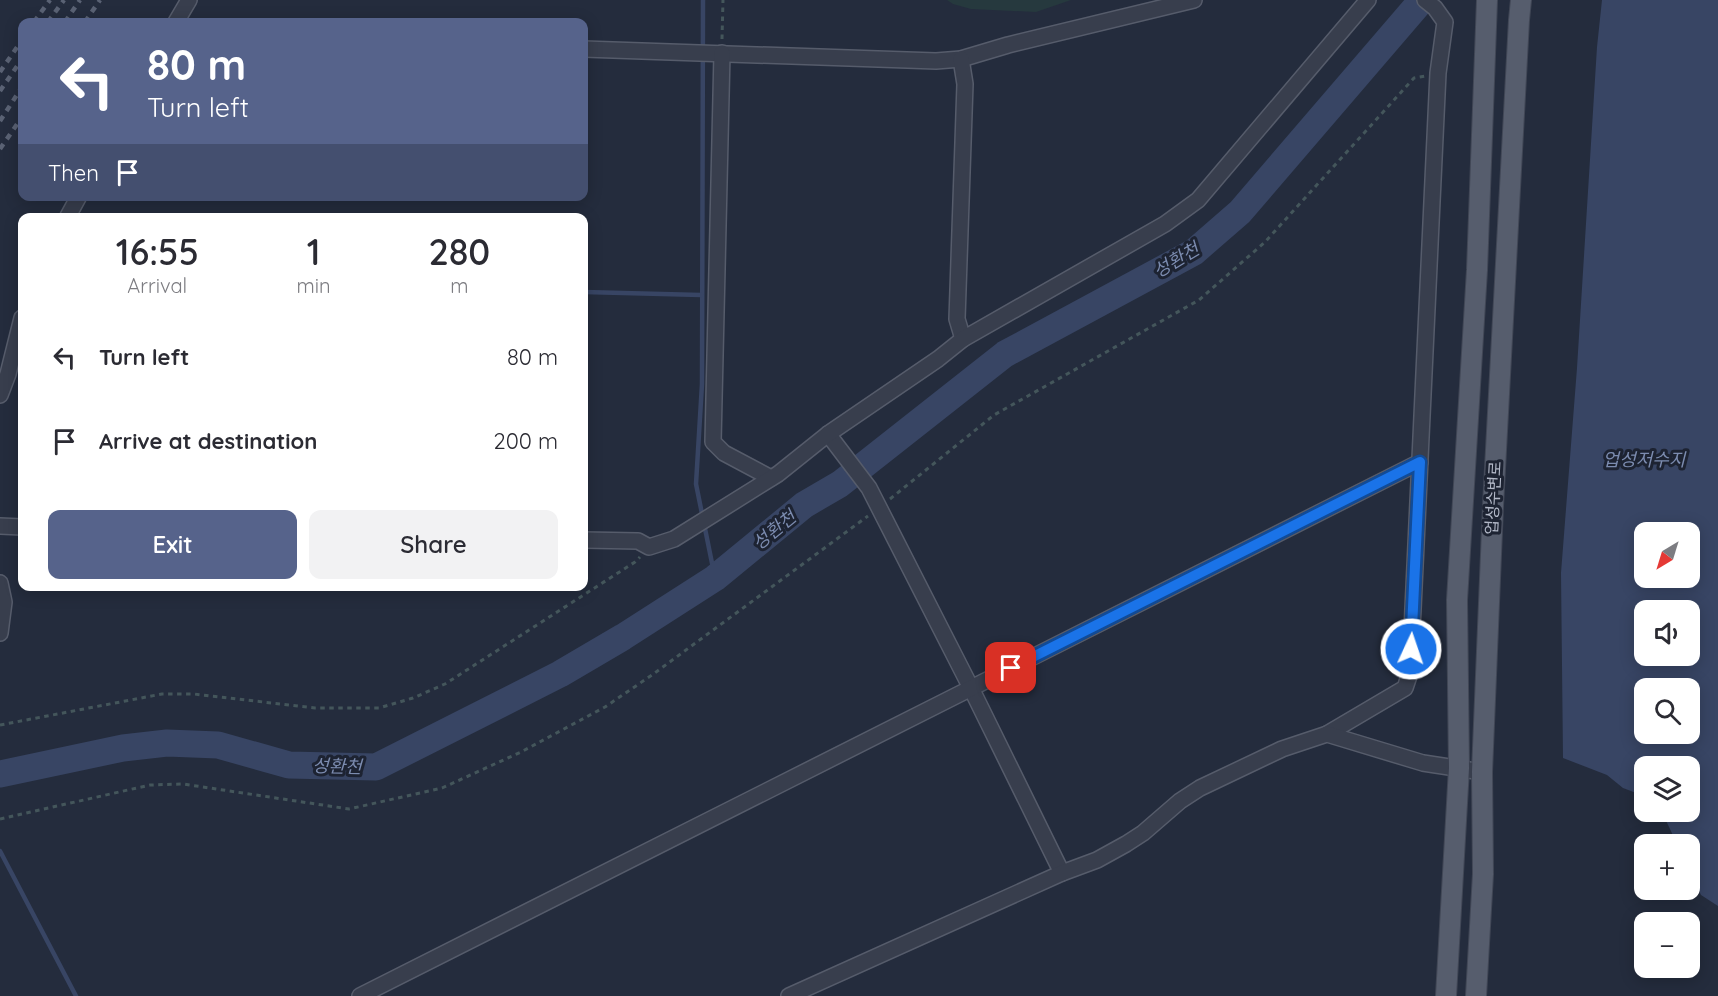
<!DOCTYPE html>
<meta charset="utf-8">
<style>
:root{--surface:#fff;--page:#f2f2f3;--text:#2b2b33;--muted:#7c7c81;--accent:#56638b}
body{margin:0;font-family:Quicksand,"Noto Sans KR",sans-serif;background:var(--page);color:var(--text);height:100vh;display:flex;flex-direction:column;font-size:22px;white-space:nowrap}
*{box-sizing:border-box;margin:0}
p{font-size:20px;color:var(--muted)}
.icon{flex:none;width:33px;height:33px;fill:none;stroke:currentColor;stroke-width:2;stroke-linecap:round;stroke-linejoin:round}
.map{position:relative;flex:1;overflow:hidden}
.panel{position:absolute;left:18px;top:213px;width:570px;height:378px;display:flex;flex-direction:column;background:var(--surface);border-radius:12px;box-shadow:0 3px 15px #0003}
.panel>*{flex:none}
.guide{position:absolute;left:18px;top:18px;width:570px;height:183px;border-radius:12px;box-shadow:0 3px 15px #0003;background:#56638b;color:#fff;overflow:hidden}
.needle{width:39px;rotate:218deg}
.tools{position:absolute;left:1634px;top:522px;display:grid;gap:12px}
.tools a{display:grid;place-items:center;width:66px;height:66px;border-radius:12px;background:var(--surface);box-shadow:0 3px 15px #0003;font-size:30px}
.pin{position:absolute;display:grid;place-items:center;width:51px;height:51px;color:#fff;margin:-26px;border-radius:12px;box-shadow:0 3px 9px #0006}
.me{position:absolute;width:66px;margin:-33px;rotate:3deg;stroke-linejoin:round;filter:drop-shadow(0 0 4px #0008)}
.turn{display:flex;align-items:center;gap:21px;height:126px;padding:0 30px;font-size:27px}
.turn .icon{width:78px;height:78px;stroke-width:2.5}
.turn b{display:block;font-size:42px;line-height:51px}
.then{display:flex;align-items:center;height:57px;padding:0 30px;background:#0003;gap:12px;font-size:22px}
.eta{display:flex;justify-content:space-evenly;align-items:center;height:102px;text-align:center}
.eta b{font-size:36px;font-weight:600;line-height:42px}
.cta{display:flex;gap:12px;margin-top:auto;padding:12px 30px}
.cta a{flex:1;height:69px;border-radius:12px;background:var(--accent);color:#fff;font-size:24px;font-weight:600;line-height:69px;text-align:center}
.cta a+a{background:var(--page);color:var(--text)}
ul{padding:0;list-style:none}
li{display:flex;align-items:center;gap:18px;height:84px;padding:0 30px}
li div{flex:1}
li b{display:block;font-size:22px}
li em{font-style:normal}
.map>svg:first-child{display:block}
.green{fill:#26393e}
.water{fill:#384564;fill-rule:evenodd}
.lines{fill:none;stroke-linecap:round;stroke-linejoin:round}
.stream{stroke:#384564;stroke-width:4.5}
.river{stroke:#384564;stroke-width:27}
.minor-casing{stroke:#565c6b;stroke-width:18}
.major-casing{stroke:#414756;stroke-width:22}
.path{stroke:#44565b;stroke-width:3;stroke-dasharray:4.5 4.5;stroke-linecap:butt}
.minor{stroke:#383e4d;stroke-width:15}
.major{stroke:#565d6d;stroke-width:20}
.rail{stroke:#5a6274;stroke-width:4.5;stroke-dasharray:6 6;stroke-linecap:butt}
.route-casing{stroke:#114b97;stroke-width:15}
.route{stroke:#1a73e8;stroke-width:10}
.labels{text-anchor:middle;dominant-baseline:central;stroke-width:6;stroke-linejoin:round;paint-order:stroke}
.street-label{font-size:16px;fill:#b3b9c8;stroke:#1d2332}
.water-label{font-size:18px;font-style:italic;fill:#7c8cb0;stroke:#1d2332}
</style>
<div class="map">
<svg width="1718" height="996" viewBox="0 0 1718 996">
<rect width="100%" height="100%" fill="#242c3d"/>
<path class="green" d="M947 0H1071L1036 12 971 9 953 4Z"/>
<path class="water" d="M1602 0H1718V906L1701 895 1689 870V844H1677L1662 812H1689V766H1644V796L1623 788 1607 775 1563 758 1561 573 1577 368 1597 47ZM1644 532H1689V578H1644ZM1644 610H1689V656H1644ZM1644 688H1689V734H1644Z"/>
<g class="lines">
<g class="stream">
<path d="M703 0 702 384 696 484 715 578"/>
<path d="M584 292 701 295"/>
<path d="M0 851 76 996"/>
</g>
<path class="river" d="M0 774 123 748 167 743 218 745 289 765 376 767 560 674 623 637 715 578 804 505 840 484 1005 354 1194 252 1240 212 1422 0"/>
<g class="minor-casing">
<g id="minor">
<path d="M176 22 189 0"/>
<path d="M584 49 936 61 961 59 1008 45 1194 0"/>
<path d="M722 53 713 442 724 453 771 478"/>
<path d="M961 59 965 84 957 319 963 339"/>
<path d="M67 218 79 196"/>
<path d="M0 395 8 374 22 318"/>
<path d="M828 434 869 488 971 688 1062 873"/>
<path d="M0 526 22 527"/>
<path d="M584 540 638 541 649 547 674 539 778 474 828 434 938 359 963 339 1165 224 1198 200 1368 0"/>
<path d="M0 583 4 602 0 633"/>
<path d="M1327 734 1405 688 1410 673 1438 73 1445 22 1435 8 1425 0"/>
<path d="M360 996 1420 462"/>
<path d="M789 996 1062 873 1097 860 1126 844 1143 833 1180 801 1200 788 1282 749 1327 734 1423 763 1482 772"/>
</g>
</g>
<g class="major-casing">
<g id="major">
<path d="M1446 996 1459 768 1457 600 1477 270 1487 0"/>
<path d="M1476 996 1483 874 1482 772 1493 506 1519 20 1521 0"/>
</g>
</g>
<g class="path">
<path d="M722 39 723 0"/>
<path d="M890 499 994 415 1199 300 1265 242 1414 78 1425 76"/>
<path d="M0 725 162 694H194L315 708H379L413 698 445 684 635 562 640 557"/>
<path d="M0 819 150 785 183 784 349 809 442 788 521 752 605 707 652 675 868 516"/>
</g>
<use href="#minor" class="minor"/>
<use href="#major" class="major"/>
<g class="rail">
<path d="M34 22 50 0"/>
<path d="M48 22 64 0"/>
<path d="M65 22 80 0"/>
<path d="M85 22 100 0"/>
<path d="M0 72 22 40"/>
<path d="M0 91 22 59"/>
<path d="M0 121 22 87"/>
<path d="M0 149 22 117"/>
</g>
</g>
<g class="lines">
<g class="route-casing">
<path id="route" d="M1011 668 1420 462 1411 649"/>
</g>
<use href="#route" class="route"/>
</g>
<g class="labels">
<g class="street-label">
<text transform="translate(1493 498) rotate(-87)">업성수변로</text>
</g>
<g class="water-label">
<text transform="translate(1176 260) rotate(-31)">성환천</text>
<text x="1644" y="459">업성저수지</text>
<text transform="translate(774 530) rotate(-39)">성환천</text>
<text transform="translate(337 766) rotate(2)">성환천</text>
</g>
</g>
</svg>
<div class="tools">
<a><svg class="needle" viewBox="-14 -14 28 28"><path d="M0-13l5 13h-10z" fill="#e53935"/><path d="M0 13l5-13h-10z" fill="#7c7c81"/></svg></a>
<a><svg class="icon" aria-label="sound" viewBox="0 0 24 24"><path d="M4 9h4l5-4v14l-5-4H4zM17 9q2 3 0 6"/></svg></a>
<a><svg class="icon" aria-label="search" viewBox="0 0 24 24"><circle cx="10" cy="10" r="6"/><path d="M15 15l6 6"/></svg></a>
<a><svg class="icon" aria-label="layers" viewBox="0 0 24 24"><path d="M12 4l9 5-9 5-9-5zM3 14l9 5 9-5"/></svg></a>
<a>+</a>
<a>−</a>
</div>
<div class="pin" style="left:1011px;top:668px;background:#d93025"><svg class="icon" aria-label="arrive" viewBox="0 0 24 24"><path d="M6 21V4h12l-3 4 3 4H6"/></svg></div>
<svg class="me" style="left:1411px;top:649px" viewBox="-20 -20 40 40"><circle r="17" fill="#1a73e8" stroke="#fff" stroke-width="3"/><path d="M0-11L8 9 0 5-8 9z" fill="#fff"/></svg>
<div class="guide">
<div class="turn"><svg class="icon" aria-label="left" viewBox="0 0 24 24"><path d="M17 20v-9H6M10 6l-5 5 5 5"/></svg><div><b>80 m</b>Turn left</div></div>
<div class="then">Then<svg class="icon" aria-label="arrive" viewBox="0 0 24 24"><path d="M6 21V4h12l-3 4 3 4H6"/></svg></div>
</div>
<section class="panel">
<div class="eta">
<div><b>16:55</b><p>Arrival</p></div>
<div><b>1</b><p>min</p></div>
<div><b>280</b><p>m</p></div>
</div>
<ul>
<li><svg class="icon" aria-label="left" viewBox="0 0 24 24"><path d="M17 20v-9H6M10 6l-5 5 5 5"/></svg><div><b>Turn left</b></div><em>80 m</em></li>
<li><svg class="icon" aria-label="arrive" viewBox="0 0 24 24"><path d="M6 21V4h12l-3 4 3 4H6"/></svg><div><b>Arrive at destination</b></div><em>200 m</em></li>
</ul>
<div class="cta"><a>Exit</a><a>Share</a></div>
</section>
</div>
